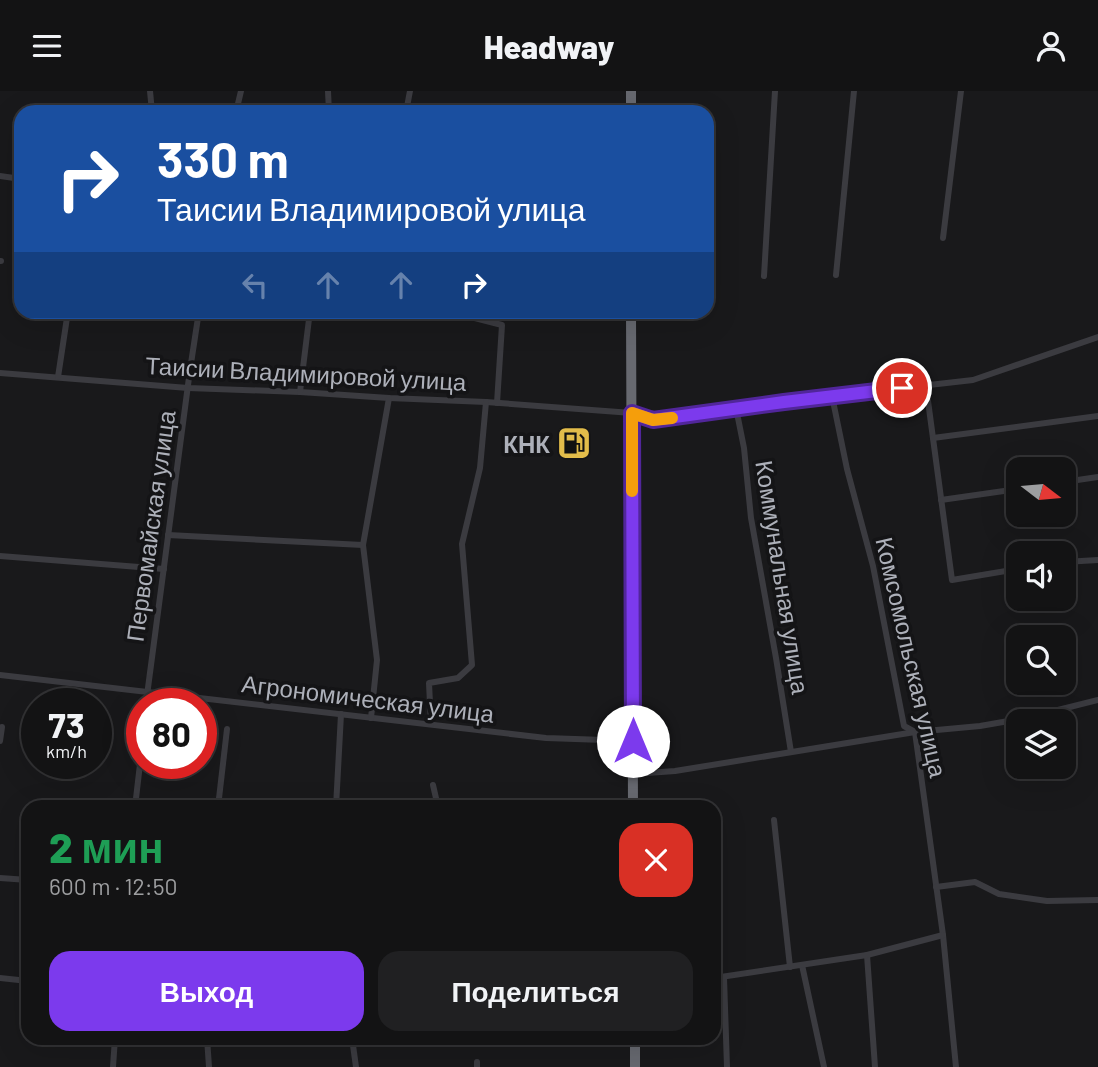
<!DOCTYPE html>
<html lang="ru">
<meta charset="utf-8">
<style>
:root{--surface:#131314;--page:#202022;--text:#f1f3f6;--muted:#9d9ea0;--line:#323234;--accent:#7c3aed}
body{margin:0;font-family:Barlow,sans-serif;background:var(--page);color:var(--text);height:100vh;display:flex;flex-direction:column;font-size:26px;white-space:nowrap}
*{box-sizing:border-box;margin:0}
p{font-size:23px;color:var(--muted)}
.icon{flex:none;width:38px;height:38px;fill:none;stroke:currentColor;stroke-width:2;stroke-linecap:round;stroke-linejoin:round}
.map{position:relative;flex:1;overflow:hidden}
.side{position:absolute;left:21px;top:709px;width:700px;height:245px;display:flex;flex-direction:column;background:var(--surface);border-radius:21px;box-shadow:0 7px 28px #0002,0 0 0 2px var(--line)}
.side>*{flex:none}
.guide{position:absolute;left:14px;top:14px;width:700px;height:214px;border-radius:21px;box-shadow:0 7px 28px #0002,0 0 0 2px var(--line);background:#1a4fa0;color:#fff;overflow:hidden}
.needle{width:46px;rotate:106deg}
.fabs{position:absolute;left:1006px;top:366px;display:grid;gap:14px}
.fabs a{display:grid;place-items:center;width:70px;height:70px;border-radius:14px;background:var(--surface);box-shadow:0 7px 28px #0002,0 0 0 2px var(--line);font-size:35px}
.speed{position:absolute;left:21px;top:597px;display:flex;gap:14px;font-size:35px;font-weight:700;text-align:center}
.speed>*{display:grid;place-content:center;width:91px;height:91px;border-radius:50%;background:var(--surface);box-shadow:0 7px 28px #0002,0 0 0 2px var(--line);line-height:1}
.speed small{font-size:18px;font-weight:400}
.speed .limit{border:10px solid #d22;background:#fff;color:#111}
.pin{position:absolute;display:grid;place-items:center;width:60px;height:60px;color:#fff;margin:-30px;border:4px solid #fff;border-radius:50%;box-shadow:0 2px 7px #0007}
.me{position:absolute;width:77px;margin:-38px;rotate:0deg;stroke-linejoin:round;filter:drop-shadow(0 0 5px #0008)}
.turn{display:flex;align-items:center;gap:24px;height:147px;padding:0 28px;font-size:32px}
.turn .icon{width:91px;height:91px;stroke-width:2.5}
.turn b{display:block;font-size:49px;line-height:60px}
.lanes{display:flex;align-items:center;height:66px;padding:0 28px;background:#0003;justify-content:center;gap:35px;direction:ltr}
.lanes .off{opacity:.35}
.round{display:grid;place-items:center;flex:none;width:74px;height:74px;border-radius:21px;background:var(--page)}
.overview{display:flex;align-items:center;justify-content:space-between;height:119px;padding:0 28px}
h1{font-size:42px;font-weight:800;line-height:52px;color:#1e9e55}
.cta{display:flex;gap:14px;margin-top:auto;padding:14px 28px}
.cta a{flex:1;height:80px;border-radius:21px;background:var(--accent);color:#fff;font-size:28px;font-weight:800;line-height:80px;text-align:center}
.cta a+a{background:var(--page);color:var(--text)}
header{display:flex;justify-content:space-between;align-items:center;height:91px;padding:0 28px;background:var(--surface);font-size:32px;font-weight:800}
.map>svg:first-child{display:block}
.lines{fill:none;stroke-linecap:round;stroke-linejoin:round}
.minor{stroke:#3b3b40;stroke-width:6}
.highway{stroke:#676970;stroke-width:10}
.route-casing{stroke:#51269a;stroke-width:18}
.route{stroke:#7c3aed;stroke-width:12}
.slow{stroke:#f59e0b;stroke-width:12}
.labels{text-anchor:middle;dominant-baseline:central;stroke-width:7;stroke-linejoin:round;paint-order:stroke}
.street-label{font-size:24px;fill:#adb0b9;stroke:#141416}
.poi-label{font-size:24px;font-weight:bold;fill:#adb0b9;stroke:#141416;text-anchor:end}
</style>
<header><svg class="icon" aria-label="menu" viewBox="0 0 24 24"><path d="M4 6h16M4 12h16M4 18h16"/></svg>Headway<svg class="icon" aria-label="person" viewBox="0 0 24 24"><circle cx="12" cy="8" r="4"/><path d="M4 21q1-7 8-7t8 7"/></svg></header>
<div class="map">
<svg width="1098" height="976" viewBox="0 0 1098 976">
<rect width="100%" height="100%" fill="#19191b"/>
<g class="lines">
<g class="minor">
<path d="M150 0 152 21"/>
<path d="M328 0 329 21"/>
<path d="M236 21 241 0"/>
<path d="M406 21 410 0"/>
<path d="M0 85 21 88"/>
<path d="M943 147 961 0"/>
<path d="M0 170H1"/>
<path d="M836 184 854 0"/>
<path d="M764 185 775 0"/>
<path d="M466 220 467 225 502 234 497 312"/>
<path d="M0 282 188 297 300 301 389 307 486 311 632 322 653 329 832 305 973 289 1098 246"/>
<path d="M58 286 68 220"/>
<path d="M926 295 952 489 1018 478"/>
<path d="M300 301 310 220"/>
<path d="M832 305 847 378 873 475 904 635 915 641 943 844 956 976"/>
<path d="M736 317 744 357 751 427 776 567 791 661"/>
<path d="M933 347 1098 325"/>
<path d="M1064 391 1098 386"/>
<path d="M941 409 1018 398"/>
<path d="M168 444 363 454"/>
<path d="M0 465 164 478"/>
<path d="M1064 471 1098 469"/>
<path d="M0 584 546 647 633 650"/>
<path d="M146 612 190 279 199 220"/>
<path d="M371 627 377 569 363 454 389 307"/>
<path d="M431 633 429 592 458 587 472 574 462 453 480 377 486 311"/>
<path d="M0 650 2 636"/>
<path d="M633 683 675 680 915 641 980 635 1026 627 1098 609"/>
<path d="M433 694 438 716"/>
<path d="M135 716 142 656"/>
<path d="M218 716 227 638"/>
<path d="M336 716 341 623"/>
<path d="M774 729 790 876"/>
<path d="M0 787 28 789"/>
<path d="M936 796 975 791 999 803 1047 810 1098 809"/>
<path d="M867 864 875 976"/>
<path d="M802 874 824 976"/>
<path d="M724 886 727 976"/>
<path d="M0 887 28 890"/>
<path d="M714 887 867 864 943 844"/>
<path d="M207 947 209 976"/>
<path d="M352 947 356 976"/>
<path d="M113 976 115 947"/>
<path d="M477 976V971"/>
</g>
<g class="highway">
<path d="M631 0V21"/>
<path d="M631 220 633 716"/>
<path d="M635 976V947"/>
</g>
</g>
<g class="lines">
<g class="route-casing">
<path id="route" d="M633 650 632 322 653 329 784 311 902 297"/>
</g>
<use href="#route" class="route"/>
<path class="slow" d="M632 400V322L653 329 672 327"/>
</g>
<defs>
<g id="fuel-square" transform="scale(1.75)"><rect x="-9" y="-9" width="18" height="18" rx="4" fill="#e2bc4a" stroke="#141416"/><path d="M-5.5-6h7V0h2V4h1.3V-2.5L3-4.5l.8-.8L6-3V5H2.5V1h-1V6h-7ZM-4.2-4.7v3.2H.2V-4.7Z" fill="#111"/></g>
</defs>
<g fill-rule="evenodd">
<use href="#fuel-square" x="574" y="352"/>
</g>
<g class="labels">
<g class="street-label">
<text transform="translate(306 282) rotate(3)">Таисии Владимировой улица</text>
<text transform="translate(150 435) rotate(-82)">Первомайская улица</text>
<text transform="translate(783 486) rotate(81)">Коммунальная улица</text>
<text transform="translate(912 566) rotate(77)">Комсомольская улица</text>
<text transform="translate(368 607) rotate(7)">Агрономическая улица</text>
</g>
<g class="poi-label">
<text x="550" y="352">КНК</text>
</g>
</g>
</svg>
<div class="fabs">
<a><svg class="needle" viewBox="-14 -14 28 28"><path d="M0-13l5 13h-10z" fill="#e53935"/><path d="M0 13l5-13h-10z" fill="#9d9ea0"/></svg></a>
<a><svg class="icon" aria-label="sound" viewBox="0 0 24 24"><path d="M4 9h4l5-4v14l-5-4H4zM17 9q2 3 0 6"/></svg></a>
<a><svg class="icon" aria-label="search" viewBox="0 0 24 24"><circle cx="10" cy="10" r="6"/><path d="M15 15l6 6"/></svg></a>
<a><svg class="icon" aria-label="layers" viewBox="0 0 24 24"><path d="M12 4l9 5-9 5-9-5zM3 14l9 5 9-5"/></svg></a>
</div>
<div class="speed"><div>73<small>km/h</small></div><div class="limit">80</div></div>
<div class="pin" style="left:902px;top:297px;background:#d93025"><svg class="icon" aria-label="arrive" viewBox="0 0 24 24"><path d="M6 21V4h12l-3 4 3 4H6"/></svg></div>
<svg class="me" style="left:633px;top:650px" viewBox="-20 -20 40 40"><circle r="19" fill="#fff"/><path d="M0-13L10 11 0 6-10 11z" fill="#7c3aed"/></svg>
<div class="guide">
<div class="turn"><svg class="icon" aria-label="right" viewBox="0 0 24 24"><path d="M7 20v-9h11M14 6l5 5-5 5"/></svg><div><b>330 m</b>Таисии Владимировой улица</div></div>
<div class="lanes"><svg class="icon off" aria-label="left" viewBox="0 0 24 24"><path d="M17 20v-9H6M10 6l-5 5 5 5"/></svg><svg class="icon off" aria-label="ahead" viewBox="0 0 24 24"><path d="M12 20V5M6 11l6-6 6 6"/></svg><svg class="icon off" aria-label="ahead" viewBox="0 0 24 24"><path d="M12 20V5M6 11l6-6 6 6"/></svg><svg class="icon" aria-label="right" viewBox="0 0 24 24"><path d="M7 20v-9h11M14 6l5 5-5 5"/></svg></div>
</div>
<section class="side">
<div class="overview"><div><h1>2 мин</h1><p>600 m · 12:50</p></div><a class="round" style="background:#d93025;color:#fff"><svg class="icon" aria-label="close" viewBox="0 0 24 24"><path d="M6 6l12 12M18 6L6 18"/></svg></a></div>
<div class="cta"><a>Выход</a><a>Поделиться</a></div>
</section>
</div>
